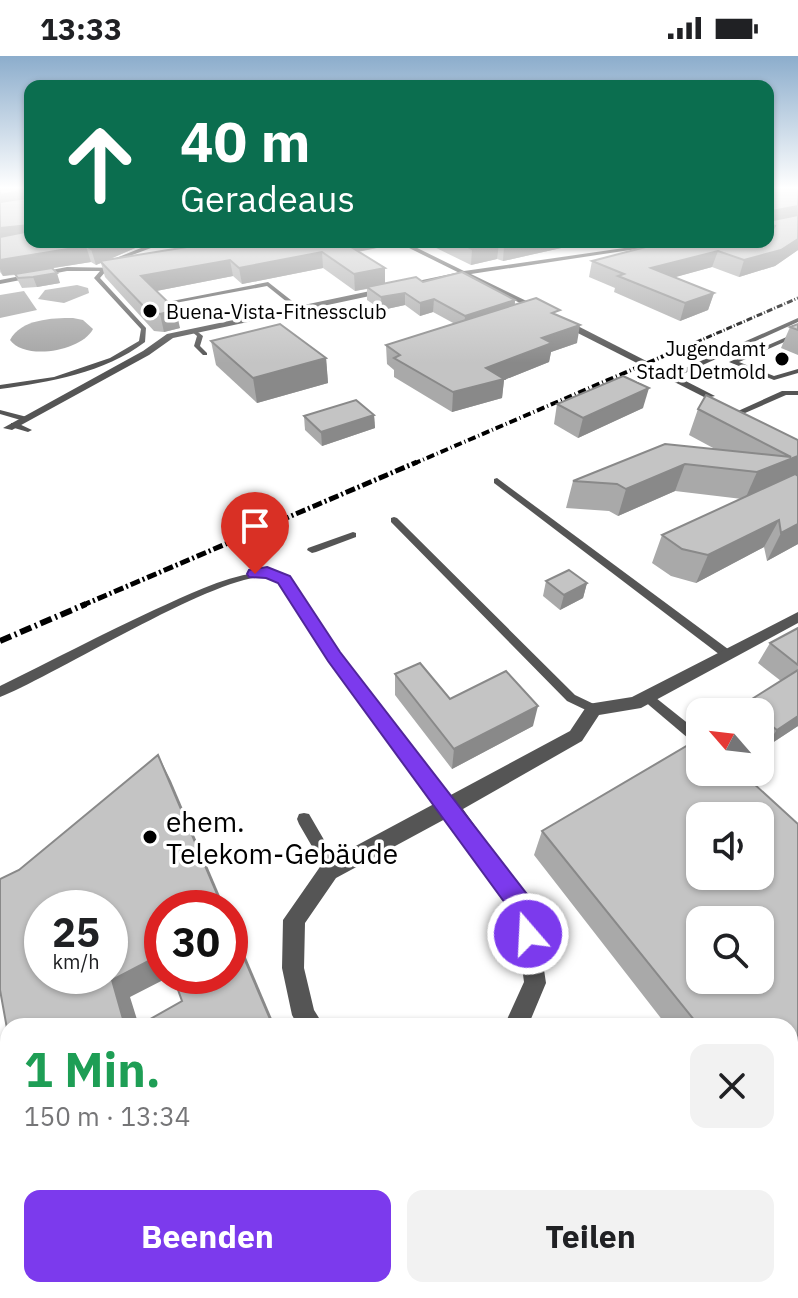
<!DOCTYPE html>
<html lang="de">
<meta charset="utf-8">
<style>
:root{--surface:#fff;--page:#f2f2f2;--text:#202124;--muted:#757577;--accent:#7c3aed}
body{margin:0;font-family:"IBM Plex Sans",sans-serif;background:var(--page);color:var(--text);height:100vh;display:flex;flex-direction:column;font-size:30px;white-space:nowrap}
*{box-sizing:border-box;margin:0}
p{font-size:26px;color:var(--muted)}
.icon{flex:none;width:44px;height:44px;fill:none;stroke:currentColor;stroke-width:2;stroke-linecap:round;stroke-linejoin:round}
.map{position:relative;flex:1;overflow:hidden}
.side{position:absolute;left:0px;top:962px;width:798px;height:280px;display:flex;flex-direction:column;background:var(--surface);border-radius:24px 24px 0 0;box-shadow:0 2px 6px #0004}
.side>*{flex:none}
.hud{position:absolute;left:24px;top:24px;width:750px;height:168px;border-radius:16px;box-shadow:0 2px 6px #0004;background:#0b6e4f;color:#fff;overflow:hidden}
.needle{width:52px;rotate:298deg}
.buttons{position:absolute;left:686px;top:642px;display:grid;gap:16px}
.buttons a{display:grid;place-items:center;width:88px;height:88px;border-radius:16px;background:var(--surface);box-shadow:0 2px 6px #0004;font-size:40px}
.speed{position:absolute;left:24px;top:834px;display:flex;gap:16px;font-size:40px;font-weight:700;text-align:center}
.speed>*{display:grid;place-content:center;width:104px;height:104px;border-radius:50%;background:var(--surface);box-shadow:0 2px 6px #0004;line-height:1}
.speed small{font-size:20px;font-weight:400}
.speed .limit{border:12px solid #d22;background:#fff;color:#111}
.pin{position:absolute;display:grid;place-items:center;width:68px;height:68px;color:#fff;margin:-82px -34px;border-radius:50% 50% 50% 0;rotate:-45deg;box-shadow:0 0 8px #0007}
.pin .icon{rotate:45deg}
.me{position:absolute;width:88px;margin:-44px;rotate:341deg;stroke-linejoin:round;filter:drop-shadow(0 0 6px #0008)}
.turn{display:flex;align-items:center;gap:28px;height:168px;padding:0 24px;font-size:36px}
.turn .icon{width:104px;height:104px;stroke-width:2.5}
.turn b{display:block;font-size:56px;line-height:68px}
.round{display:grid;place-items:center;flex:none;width:84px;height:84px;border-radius:16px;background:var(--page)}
.headline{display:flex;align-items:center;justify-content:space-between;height:136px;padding:0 24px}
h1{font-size:48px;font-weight:700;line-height:60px;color:#1e9e55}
.primary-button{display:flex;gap:16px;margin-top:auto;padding:16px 24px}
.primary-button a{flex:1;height:92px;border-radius:16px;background:var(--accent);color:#fff;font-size:32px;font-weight:700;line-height:92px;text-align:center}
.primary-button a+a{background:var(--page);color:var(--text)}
.status{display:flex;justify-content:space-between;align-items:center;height:56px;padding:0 40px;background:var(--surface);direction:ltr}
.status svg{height:22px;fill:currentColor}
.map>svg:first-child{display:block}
.water{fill:#a3a3a3}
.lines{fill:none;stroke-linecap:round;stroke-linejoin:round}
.service{fill:#555;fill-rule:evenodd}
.minor{fill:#555;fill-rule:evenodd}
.tertiary{fill:#555;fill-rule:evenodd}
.rail-far3{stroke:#000;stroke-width:3;stroke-dasharray:6 2 1 2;stroke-linecap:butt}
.rail-far2{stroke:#000;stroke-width:4;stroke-dasharray:8 3 1 3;stroke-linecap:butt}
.rail-far1{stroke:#000;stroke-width:5;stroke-dasharray:10 3 2 3;stroke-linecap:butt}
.rail{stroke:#000;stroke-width:6;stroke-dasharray:12 4 2 4;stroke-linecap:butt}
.wall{fill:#a9a9a9;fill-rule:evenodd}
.shaded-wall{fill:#898989}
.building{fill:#c4c4c4;stroke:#898989;stroke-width:2;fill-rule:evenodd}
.route{fill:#7c3aed;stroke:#51269a;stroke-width:2}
.poi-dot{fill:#000;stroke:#fff;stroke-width:3}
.labels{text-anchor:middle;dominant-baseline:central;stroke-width:7;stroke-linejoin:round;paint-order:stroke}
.far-poi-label{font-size:20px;fill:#000;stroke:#fff;text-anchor:start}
.near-poi-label{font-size:28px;fill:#000;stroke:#fff;text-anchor:start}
</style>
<div class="status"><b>13:33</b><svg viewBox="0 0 49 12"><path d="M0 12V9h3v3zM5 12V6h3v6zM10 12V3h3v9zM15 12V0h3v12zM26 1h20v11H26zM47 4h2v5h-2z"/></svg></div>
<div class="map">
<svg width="798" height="1242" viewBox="0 0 798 1242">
<rect width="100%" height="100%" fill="#fff"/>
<g class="water">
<path d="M77 229 88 232 89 237 64 247 38 243 45 234Z"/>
<path d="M24 235 37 254 0 262V239Z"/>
<path d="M73 262 83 264 93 273C82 295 25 305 10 284 21 263 52 262 73 262Z"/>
</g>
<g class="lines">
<g class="service">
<path d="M144 186H150L151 192 111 207 106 206 146 190Z"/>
<path d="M67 211 121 212 119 215H106L100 222 146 272 145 286C104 317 50 326 0 333V329L54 321 110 302 139 285 141 273 94 222 100 215H67L0 228V224Z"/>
<path d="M268 226 301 252V254H297L267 230 175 247 172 245Z"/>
<path d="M798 262V266L674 322 667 320Z"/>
<path d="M194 273 203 280 200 290 207 297V299H203L194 290 197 280 191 275Z"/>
<path d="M798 276V280L739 306 774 320 798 313V317L774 324 729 306Z"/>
<path d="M782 335H798V339H786L745 357 738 355Z"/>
<path d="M0 354 27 361 28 363 24 365 0 358Z"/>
<path d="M11 367H17L32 374 28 376 11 371Z"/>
<path d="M497 422 732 596 734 599 732 602H724L494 427V423Z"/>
<path d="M394 461 397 462 575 639 598 650 600 653 598 656H590L567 645 391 466V462Z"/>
<path d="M353 476 356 477V481L316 496 312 497 307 494 308 492Z"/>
<path d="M270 515 282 519 295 530 351 615 455 747 457 751 455 755 450 757 445 755C400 696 350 639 312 574 302 558 292 529 271 522 231 509 49 623 0 641V630C51 605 102 578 154 554 191 537 229 518 270 515Z"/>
<path d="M647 636 651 638 700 677V689L695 688 643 644 641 641 643 638Z"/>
<path d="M304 757 309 758 338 808 341 813 338 818 333 820 328 818 299 768 297 763 299 758Z"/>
</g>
<g class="minor">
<path d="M465 215 468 219 173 282 149 299 12 374 3 372 143 295 167 278Z"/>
<path d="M798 556V567L641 652 599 659 582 685 463 753 535 854 546 927 528 970H504L524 926 515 858 447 762 336 822 305 867 304 912 314 954 324 970H298L292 959 282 912 283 864 322 808 570 675 588 648 632 641Z"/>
</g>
<g class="tertiary">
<path d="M397 186H405L464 215 666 186H683L471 218 543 253 540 257Z"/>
<path d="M558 263H564L715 340 706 342 558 267Z"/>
</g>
<path class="rail-far3" d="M676 295 798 242"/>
<path class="rail-far2" d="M413 408 680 293"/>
<path class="rail-far1" d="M81 550 417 406"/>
<path class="rail" d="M0 585 86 548"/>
</g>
<g class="wall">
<path d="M0 133H30V186H141L142 189 108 204 396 188 358 196 385 228 423 226 515 244V249L559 260 577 287 551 296 549 306 504 324 502 342 452 356 394 321V314L387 308 386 289 455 268 433 256 420 260 405 249 382 254 367 244V233L355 235 323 212 242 228 233 220 156 235 180 272 164 276 154 275 105 221 101 207 96 209 91 206 53 212 60 227 37 231 22 232 15 219 3 220 0 216Z"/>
<path d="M768 133H798V194L775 210 739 221 712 211 675 221 714 237 708 254 680 265 614 236 615 232 589 221 592 205 768 186Z"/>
<path d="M424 186H588L503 205 497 203 471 209Z"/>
<path d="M798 268V299L781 292 790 271Z"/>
<path d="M211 285 326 302 328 327 257 347 216 309Z"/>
<path d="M557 348 643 352 578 382 554 368Z"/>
<path d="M698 353 798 384V488L767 505 764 491 696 527 671 520 652 507 662 479 742 443 675 435 618 460 609 455 566 452 573 425 715 393 689 379Z"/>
<path d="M374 359 375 372 322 390 305 374 304 360Z"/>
<path d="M546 525 587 527 583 542 560 554 543 540Z"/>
<path d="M798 572V670L763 693 760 690V656H739L744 648 781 625 758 607 770 587Z"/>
<path d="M395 618 450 643 533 670 452 713 395 639Z"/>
<path d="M700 682V716H741L798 768V1079L790 1085V970H667L534 799 542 775ZM700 760H760V820H700ZM700 864H760V924H700Z"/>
</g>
<g class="shaded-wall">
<path d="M24 134 29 148 0 154V139Z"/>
<path d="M798 150V163L771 169 768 177V164L771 155Z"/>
<path d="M30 169V185L0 188V172Z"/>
<path d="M798 183V194L775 210 739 221 744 204Z"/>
<path d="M107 186H141L142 189 96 209 91 193Z"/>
<path d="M339 186H396V188L340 199Z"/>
<path d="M521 186H588L503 205 504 190Z"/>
<path d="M499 187 497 203 471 209 472 193Z"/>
<path d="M86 190 91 206 3 220 0 213V204Z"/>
<path d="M718 195 712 211 647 229 651 212Z"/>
<path d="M322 196 323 212 242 228 239 212Z"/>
<path d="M230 204 233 220 146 237 141 220Z"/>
<path d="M385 212V229L355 235 354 218Z"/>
<path d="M57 217 60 227 37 231 33 221Z"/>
<path d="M405 237V249L382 254 381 241Z"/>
<path d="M714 237 708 254 680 265 685 247Z"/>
<path d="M434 243 433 256 420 260V247Z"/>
<path d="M515 244 514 256 464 273 465 260Z"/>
<path d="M176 254 180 272 164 276 160 258Z"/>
<path d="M580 269 577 287 551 296 549 306 504 324 502 342 452 356 453 336 486 312 542 282Z"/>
<path d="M326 302 328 327 257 347 253 322Z"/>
<path d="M649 332 643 352 578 382 583 362Z"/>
<path d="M374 359 375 372 322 390 321 376Z"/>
<path d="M798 400V421L745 443 757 416Z"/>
<path d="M685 408 675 435 618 460 626 433Z"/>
<path d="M779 464 764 491 696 527 708 499Z"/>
<path d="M798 468V488L767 505 781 477Z"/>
<path d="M587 527 583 542 560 554 564 539Z"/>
<path d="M538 650 533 670 452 713 454 693Z"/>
<path d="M798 660V670L763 693 777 674Z"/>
<path d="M158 699 171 725 225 852H223Z"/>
<path d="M230 864 275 970H273L230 869Z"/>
<path d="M162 898V920H171L130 941 139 970H125L112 924Z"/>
</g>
<g class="building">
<path d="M0 133H30V169L0 172V146L26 142 28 137 24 134 0 139Z"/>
<path d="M768 133H798V150L771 155 770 161 774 164 798 159V183L781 194 744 204 718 195 651 212 714 237 685 247 618 220 624 218 592 205 665 186H768V175L773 173 775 170 771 168H768Z"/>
<path d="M30 175V186H107L91 193 86 190 0 204V181Z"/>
<path d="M218 186H343L385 212 354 218 322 196 239 212 230 204 141 220 176 254 160 258 150 257 100 205Z"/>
<path d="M457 186H521L504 190 499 187 472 193Z"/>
<path d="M52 212 57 217 33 221 18 222 15 218Z"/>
<path d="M462 216 515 244 465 260 434 243 420 247 405 237 381 241 367 231 416 221 423 226Z"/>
<path d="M536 242 560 254 552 257 580 269 542 282 552 287 486 312 504 323 453 336 394 302 400 299 386 289Z"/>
<path d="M280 268 326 302 253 322 211 285Z"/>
<path d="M798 268V274L790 271Z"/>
<path d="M623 320 649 332 583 362 557 348Z"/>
<path d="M706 339 798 384V400L757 416 685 408 626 433 617 428 573 425 665 388 791 401 698 353Z"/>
<path d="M356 344 374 359 321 376 304 360Z"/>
<path d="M795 418 798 420V468L781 477 779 464 708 499 682 493 662 479Z"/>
<path d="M569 514 587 527 564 539 546 525Z"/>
<path d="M798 572V609L770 587Z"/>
<path d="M420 607 450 643 506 615 538 650 454 693 395 618Z"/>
<path d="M798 614V660L777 674 760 661V656H754L744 648Z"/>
<path d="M700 682V716H741L798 768V1079L792 1085 790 1083V970H699L542 775ZM700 760H760V820H700ZM700 864H760V924H700Z"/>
<path d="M158 699 223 852H162V898L112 924 125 970H8V978L0 934V823L19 814ZM42 852H110V920H42Z"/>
<path d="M230 869 273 970H138L182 945 173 920H230Z"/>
<path d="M8 1043V1234H774L779 1242H0V1048Z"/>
</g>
<linearGradient id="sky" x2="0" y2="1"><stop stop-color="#8cadcc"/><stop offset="0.43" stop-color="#fff"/><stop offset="1" stop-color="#fff" stop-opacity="0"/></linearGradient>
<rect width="798" height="307" fill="url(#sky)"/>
<path class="route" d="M267 511 290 520 340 596 533 846 540 878 537 887 528 890 519 887 513 858 328 605 278 527 266 522 249 521 247 518 249 514Z"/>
<g class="poi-dot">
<circle cx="150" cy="255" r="8"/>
<circle cx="782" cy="303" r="8"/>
<circle cx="150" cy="781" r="8"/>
</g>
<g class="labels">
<g class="far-poi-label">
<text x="166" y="255">Buena-Vista-Fitnessclub</text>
<text x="766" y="292" text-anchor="end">Jugendamt<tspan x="766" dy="23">Stadt Detmold</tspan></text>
</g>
<g class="near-poi-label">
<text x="166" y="765">ehem.<tspan x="166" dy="32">Telekom-Gebäude</tspan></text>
</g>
</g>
</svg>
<div class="buttons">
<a><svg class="needle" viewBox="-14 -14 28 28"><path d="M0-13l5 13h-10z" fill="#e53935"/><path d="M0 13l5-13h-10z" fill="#757577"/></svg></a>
<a><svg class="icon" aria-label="sound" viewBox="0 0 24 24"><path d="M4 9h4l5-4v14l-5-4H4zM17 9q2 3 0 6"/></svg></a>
<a><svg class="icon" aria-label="search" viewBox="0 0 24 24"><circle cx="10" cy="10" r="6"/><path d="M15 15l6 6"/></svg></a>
</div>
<div class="speed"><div>25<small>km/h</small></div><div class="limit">30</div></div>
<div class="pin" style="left:255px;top:518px;background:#d93025"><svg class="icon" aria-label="arrive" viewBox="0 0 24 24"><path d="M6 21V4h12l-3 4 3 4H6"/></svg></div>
<svg class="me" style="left:528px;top:878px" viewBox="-20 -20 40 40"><circle r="17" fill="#7c3aed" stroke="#fff" stroke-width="3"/><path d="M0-11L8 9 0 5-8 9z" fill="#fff"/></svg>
<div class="hud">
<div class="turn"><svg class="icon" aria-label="ahead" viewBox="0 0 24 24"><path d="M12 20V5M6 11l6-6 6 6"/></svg><div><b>40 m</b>Geradeaus</div></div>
</div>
<section class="side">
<div class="headline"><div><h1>1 Min.</h1><p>150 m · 13:34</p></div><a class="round"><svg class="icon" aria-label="close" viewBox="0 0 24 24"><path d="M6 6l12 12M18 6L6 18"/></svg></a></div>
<div class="primary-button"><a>Beenden</a><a>Teilen</a></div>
</section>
</div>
